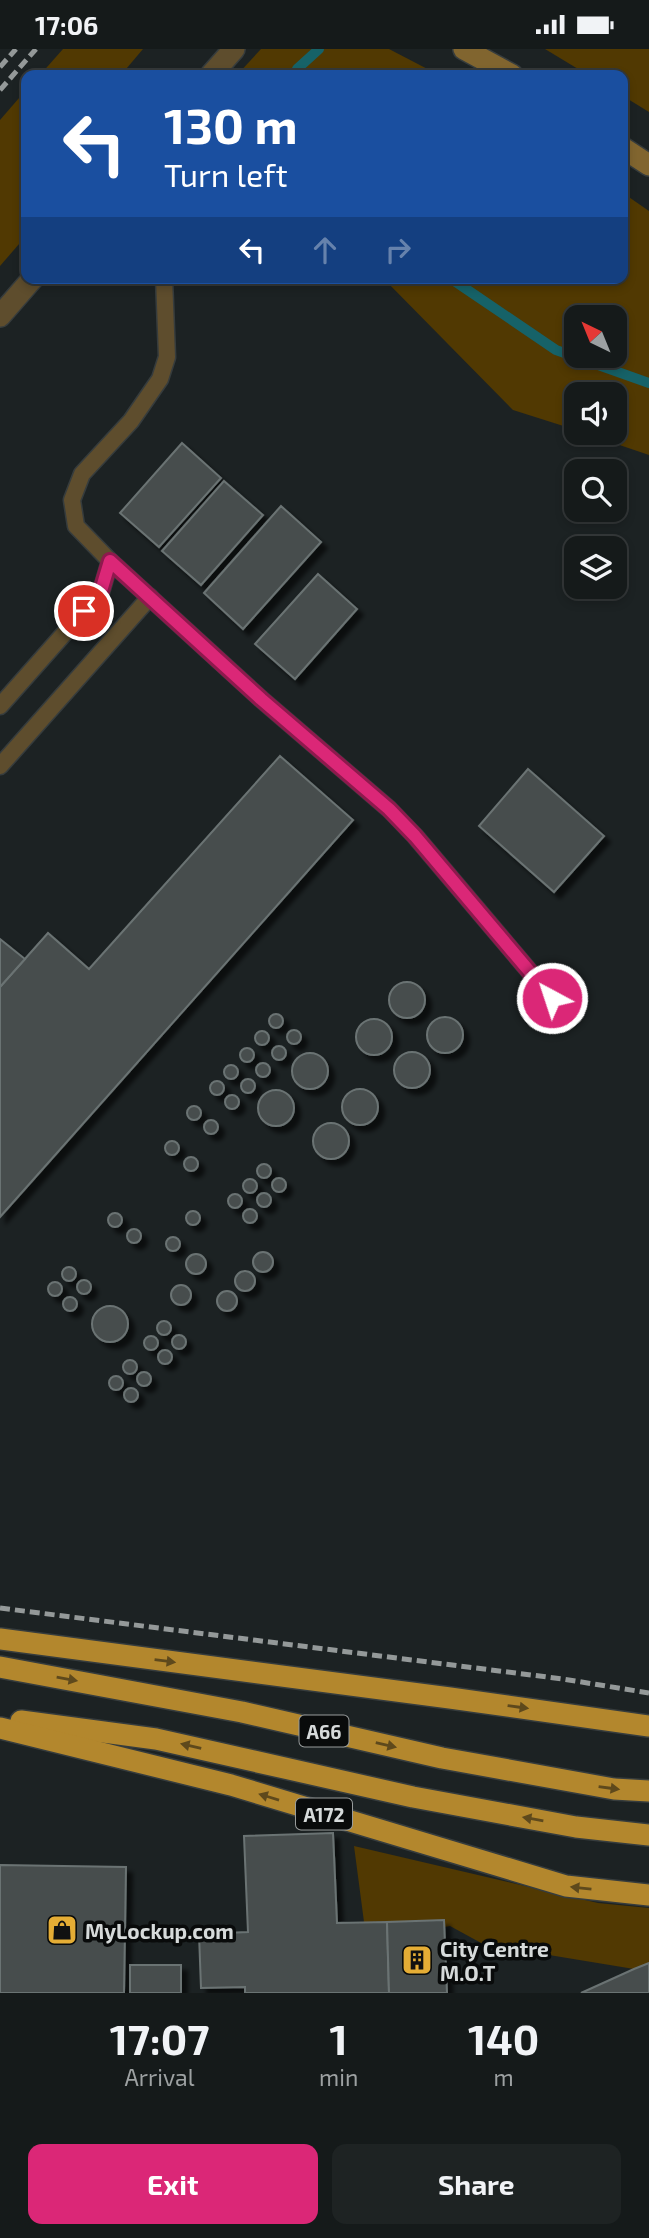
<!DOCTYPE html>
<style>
:root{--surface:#151a1a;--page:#1e2323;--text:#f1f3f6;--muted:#9da1a2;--line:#343839;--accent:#db2777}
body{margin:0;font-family:"Exo 2",sans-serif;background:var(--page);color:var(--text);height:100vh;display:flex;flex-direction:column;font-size:26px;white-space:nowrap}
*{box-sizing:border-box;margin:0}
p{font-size:23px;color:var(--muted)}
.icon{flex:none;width:38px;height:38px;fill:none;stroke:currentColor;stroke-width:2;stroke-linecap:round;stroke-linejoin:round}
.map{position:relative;height:1944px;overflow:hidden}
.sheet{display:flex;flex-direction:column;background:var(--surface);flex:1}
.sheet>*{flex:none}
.guide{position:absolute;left:21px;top:21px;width:607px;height:214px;border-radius:14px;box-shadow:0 4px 10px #0003,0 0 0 2px var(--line);background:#1a4fa0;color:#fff;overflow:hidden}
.needle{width:46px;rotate:317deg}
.controls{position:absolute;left:564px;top:256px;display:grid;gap:14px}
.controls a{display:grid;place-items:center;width:63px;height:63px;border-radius:14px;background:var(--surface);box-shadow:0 4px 10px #0003,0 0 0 2px var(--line);font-size:35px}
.pin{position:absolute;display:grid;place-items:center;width:60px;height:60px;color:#fff;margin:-30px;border:4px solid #fff;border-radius:50%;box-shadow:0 2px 7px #0007}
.me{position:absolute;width:77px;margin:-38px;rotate:320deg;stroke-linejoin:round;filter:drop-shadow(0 0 5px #0008)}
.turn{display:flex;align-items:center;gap:24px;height:147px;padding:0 28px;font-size:32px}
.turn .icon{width:91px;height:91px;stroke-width:2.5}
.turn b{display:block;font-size:49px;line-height:60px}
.lanes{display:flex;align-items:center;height:66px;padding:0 28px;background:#0003;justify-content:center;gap:35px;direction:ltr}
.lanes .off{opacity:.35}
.eta{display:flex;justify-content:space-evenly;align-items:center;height:119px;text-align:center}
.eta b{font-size:42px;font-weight:700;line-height:49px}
.button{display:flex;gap:14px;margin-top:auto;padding:14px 28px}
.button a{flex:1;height:80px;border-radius:14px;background:var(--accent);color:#fff;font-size:28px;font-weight:700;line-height:80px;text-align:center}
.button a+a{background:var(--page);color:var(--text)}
.status{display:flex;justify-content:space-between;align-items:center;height:49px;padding:0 35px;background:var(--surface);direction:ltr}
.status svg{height:19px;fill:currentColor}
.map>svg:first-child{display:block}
.green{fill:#513902;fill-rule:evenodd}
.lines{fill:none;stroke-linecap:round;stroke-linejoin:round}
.stream{stroke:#166268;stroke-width:10}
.building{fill:#474e4e;stroke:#6b7373;stroke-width:2;filter:url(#shadow)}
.lane-casing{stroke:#363c3d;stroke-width:19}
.street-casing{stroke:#363c3d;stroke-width:24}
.secondary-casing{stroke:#363c3d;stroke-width:24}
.highway-casing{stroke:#363c3d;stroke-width:24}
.lane{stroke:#5e4d2d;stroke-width:16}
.street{stroke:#5e4d2d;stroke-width:21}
.secondary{stroke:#81652f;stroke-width:21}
.highway{stroke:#b3872d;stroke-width:21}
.rail{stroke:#949999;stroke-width:5;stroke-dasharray:10 5;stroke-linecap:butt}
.oneway{fill:#5e491c}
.route-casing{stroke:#8e194d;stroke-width:18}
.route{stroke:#db2777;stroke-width:12}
.labels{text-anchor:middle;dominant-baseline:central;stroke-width:7;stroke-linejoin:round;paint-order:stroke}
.shield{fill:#090b0b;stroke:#989c9c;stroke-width:2}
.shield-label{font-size:19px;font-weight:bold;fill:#d6dada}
.poi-label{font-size:21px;font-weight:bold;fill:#d6dada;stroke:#090b0b;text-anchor:start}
</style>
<div class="status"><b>17:06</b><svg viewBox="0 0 49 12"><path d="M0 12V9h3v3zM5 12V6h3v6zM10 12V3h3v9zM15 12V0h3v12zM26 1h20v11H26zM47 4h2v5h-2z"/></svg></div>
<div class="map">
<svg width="649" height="1944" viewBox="0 0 649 1944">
<defs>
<filter id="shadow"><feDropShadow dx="6" dy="6" stdDeviation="2" flood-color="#0009"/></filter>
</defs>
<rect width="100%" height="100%" fill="#1c2223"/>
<g class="green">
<path d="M63 0H143L121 26H40Z"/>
<path d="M261 0H389L439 26H237Z"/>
<path d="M545 0H649V63L623 47V26H588Z"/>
<path d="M26 41V187L0 217V71Z"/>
<path d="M623 144 649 162V406L581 383H614V345H576V381L513 361 383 229H623ZM576 268H614V306H576Z"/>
<path d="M354 1797 598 1854 649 1859V1914L634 1920 483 1895 450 1877 445 1878 444 1871 364 1873Z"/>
</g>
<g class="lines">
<g class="stream">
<path d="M298 26 297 20 319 0"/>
<path d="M450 229 556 301 649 334"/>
</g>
</g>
<g class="building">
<path d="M182 394 221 429 159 498 120 464Z"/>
<path d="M224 432 263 466 201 536 162 502Z"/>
<path d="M281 457 321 493 243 580 204 544Z"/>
<path d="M318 525 357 560 295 630 255 595Z"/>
<path d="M280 707 353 771 0 1168V938L48 884 89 920Z"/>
<path d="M528 720 604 787 554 843 479 777Z"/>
<path d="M0 890 25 910 0 938Z"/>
<circle cx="407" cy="951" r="18"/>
<circle cx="276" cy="972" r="7"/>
<circle cx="445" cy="986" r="18"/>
<circle cx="374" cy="988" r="18"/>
<circle cx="294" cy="988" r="7"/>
<circle cx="262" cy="989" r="7"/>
<circle cx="279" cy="1004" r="7"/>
<circle cx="247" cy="1006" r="7"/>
<circle cx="412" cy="1021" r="18"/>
<circle cx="310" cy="1022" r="18"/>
<circle cx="263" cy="1021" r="7"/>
<circle cx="231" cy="1023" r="7"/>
<circle cx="248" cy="1037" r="7"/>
<circle cx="217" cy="1039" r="7"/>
<circle cx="360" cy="1058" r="18"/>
<circle cx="276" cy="1059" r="18"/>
<circle cx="232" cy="1053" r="7"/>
<circle cx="194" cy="1064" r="7"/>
<circle cx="211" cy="1078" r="7"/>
<circle cx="331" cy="1092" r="18"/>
<circle cx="172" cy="1099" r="7"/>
<circle cx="191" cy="1115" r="7"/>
<circle cx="264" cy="1122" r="7"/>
<circle cx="279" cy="1136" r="7"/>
<circle cx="250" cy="1137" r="7"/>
<circle cx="264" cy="1151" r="7"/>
<circle cx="235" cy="1152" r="7"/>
<circle cx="250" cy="1167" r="7"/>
<circle cx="193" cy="1169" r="7"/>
<circle cx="115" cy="1171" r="7"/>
<circle cx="134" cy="1187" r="7"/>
<circle cx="173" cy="1195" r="7"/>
<circle cx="263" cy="1213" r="10"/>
<circle cx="196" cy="1215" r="10"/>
<circle cx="69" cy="1225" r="7"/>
<circle cx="245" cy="1232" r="10"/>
<circle cx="84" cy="1238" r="7"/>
<circle cx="55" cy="1240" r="7"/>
<circle cx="181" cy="1246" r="10"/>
<circle cx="227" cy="1252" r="10"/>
<circle cx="70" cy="1255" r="7"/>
<circle cx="110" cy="1275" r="18"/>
<circle cx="164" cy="1279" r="7"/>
<circle cx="179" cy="1293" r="7"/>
<circle cx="151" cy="1294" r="7"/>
<circle cx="165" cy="1308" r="7"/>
<circle cx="130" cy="1318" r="7"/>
<circle cx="144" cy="1330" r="7"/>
<circle cx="116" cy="1334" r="7"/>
<circle cx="131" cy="1346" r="7"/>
<path d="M333 1784 337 1874 387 1873 389 1944H245V1938L201 1939 199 1885 248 1883 244 1787Z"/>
<path d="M0 1816 126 1818 124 1944H0Z"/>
<path d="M444 1871 447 1944H389L387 1873Z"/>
<path d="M649 1914V1944H581L634 1920Z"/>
<rect x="130" y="1916" width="51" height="28"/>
</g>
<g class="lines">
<g class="lane-casing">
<g id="lane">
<path d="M110 512 261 650 389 760 415 787 552 949"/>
<path d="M0 657 101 543 110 512 76 477 72 451 82 425 131 372 160 330 167 308 164 229"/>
<path d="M0 717 150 548"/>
</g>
</g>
<g class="street-casing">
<g id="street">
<path d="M211 26 234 0"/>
<path d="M0 267 33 229"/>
</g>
</g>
<g class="secondary-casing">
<g id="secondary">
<path d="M464 0 512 26"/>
<path d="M623 99 649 116"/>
</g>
</g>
<g class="highway-casing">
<g id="highway">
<path d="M0 1590 450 1649 649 1677"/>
<path d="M0 1618 242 1663 442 1709 614 1740 649 1742"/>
<path d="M21 1672 156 1690 413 1748 576 1778 649 1786"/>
<path d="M0 1679 231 1736 566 1837 649 1846"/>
</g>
</g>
<use href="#lane" class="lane"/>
<use href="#street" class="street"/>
<use href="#secondary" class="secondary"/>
<use href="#highway" class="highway"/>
<g class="rail">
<path d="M0 18 16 0"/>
<path d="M0 41 36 0"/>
<path d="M0 1559 563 1630 649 1644"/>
</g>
</g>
<defs><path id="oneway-solid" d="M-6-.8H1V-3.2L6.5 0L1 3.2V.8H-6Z" transform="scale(1.75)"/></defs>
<g class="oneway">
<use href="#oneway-solid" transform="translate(165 1612) rotate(7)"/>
<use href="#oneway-solid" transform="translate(67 1630) rotate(10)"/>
<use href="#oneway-solid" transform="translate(518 1658) rotate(8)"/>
<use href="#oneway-solid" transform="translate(386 1696) rotate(13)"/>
<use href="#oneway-solid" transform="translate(191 1697) rotate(-167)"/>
<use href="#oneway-solid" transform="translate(609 1739) rotate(8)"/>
<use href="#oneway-solid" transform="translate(269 1748) rotate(-163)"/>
<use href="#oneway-solid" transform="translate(533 1770) rotate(-170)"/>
<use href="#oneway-solid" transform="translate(581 1839) rotate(-174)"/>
</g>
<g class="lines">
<g class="route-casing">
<path id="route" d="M84 562 101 542 110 512 261 650 389 760 415 787 552 949"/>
</g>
<use href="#route" class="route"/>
</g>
<defs>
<g id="shop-square" transform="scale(1.575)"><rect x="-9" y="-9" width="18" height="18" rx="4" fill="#e5ad35" stroke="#090b0b"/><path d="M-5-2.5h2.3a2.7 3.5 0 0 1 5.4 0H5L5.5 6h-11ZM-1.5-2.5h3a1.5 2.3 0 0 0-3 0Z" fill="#111"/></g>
<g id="building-square" transform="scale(1.575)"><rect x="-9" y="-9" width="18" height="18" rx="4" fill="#e5ad35" stroke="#090b0b"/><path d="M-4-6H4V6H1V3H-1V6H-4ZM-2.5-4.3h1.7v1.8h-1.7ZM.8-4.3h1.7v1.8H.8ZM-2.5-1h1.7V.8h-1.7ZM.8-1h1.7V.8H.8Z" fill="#111"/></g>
</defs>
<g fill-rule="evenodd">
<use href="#shop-square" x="62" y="1881"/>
<use href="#building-square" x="417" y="1911"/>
</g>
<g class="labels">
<g class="shield">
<rect x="299.5" y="1666.5" width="49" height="31" rx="5"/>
<rect x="296" y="1749.5" width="56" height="31" rx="5"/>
</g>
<g class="shield-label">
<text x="324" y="1682">A66</text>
<text x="324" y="1765">A172</text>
</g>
<g class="poi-label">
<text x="85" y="1881">MyLockup.com</text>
<text x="440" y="1899">City Centre<tspan x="440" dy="24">M.O.T</tspan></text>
</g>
</g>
</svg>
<div class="controls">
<a><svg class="needle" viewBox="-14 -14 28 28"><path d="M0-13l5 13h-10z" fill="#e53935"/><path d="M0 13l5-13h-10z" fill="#9da1a2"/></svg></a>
<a><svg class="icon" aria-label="sound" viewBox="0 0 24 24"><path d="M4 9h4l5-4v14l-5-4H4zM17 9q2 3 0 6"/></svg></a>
<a><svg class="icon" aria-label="search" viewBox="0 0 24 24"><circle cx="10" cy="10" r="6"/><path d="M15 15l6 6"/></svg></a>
<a><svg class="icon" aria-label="layers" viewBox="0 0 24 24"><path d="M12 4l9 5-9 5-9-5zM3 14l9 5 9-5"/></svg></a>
</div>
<div class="pin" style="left:84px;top:562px;background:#d93025"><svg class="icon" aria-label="arrive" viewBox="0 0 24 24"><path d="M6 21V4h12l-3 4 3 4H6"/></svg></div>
<svg class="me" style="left:552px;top:949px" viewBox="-20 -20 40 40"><circle r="17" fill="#db2777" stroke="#fff" stroke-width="3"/><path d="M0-11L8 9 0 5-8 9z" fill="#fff"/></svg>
<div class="guide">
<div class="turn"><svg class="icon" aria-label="left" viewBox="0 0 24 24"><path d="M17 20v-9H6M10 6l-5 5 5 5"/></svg><div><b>130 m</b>Turn left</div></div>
<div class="lanes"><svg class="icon" aria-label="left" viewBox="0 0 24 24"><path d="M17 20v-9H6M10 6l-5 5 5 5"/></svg><svg class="icon off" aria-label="ahead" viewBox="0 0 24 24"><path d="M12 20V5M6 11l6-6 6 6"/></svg><svg class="icon off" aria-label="right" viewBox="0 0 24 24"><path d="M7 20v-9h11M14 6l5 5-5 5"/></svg></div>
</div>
</div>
<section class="sheet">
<div class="eta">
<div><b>17:07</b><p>Arrival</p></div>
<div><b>1</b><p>min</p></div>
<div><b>140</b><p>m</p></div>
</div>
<div class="button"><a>Exit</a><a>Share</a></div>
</section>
